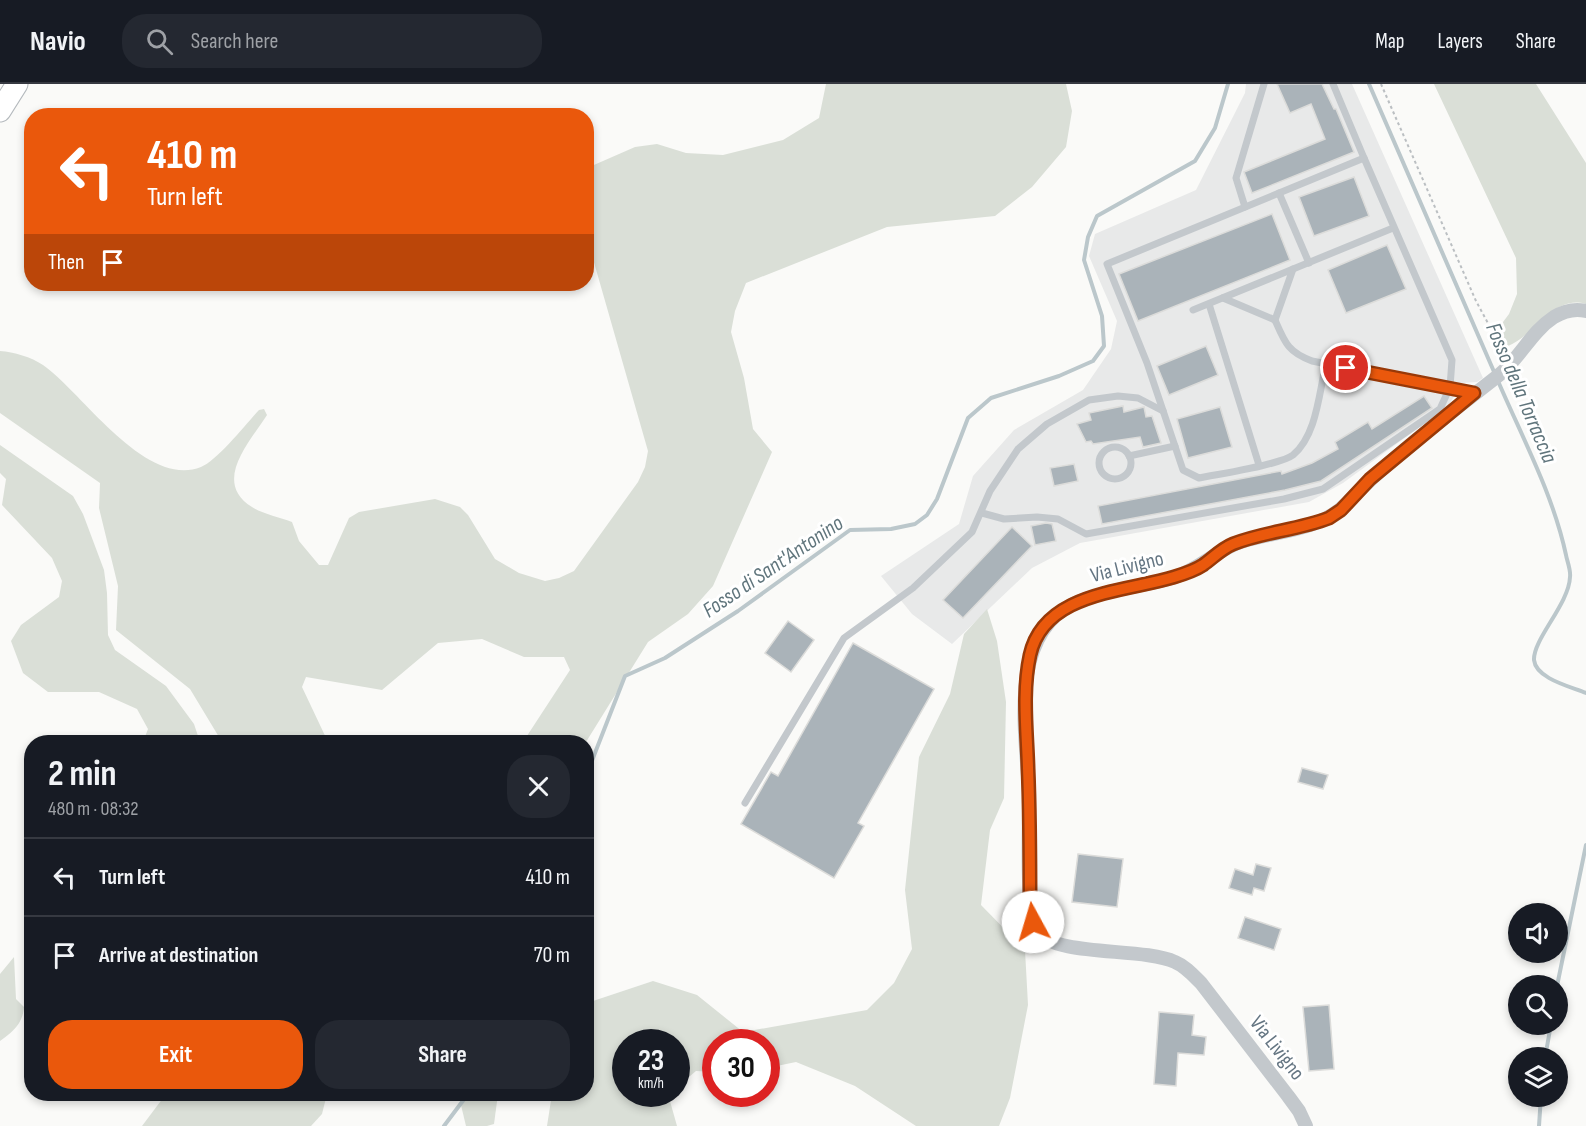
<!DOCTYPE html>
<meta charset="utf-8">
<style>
:root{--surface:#171b24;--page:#242831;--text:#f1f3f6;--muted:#9ea1a6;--line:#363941;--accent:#ea580c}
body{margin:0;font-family:"Sofia Sans Condensed",sans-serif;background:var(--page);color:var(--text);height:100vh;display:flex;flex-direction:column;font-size:22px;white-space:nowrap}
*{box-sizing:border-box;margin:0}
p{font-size:20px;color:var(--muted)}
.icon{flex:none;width:33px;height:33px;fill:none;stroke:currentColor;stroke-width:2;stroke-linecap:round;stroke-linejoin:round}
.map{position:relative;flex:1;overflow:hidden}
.side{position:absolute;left:24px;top:651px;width:570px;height:366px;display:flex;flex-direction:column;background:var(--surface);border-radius:24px;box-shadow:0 3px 9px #0003}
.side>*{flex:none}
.guide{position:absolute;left:24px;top:24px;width:570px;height:183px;border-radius:24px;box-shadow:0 3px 9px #0003;background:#ea580c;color:#fff;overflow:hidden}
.buttons{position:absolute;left:1508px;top:819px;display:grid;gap:12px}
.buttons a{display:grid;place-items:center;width:60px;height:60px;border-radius:50%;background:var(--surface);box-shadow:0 3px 9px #0003;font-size:30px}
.speed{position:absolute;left:612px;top:945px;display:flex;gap:12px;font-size:30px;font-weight:700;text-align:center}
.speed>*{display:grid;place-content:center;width:78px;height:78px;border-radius:50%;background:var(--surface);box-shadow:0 3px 9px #0003;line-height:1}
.speed small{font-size:15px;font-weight:400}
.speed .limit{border:9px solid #d22;background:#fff;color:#111}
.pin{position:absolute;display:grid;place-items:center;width:51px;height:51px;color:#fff;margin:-26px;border:3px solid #fff;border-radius:50%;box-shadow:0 2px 6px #0007}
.me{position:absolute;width:66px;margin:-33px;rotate:354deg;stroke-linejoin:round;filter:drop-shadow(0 0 4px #0008)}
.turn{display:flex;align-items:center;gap:21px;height:126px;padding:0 24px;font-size:27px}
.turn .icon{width:78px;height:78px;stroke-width:2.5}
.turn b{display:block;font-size:42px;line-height:51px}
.then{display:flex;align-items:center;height:57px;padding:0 24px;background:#0003;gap:12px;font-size:22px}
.round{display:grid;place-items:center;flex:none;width:63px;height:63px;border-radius:24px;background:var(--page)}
.head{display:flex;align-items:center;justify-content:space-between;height:102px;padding:0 24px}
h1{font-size:36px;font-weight:700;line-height:45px}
.button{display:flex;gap:12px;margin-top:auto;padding:12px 24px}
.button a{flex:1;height:69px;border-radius:24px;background:var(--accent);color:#fff;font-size:24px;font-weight:700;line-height:69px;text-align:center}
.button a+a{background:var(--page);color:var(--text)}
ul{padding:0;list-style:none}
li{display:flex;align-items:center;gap:18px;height:78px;padding:0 24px;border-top:2px solid var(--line)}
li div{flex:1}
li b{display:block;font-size:22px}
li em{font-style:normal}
header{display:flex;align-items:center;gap:36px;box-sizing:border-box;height:84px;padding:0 30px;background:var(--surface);border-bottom:2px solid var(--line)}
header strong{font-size:28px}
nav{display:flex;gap:33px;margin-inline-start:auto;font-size:21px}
.search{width:420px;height:54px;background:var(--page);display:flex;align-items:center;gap:15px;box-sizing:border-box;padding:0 21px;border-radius:24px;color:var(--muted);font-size:22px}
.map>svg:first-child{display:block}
.built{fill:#e8e9e9}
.green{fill:#dadfd7}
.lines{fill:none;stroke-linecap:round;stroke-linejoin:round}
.stream{stroke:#bbc7cb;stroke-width:4}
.building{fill:#aab3b9;stroke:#dcdcda;stroke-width:1.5}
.trunk-casing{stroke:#b4b9bd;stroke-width:23}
.path{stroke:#bbbfc2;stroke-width:2;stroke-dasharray:3 3;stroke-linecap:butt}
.service{stroke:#c3c8cc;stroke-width:7}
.minor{stroke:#c3c8cc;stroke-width:14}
.trunk{stroke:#fff;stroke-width:21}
.route-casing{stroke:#983908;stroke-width:15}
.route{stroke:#ea580c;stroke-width:10}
.labels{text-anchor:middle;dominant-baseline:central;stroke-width:6;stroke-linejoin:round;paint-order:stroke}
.street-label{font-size:21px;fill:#657683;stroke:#fff}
.water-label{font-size:22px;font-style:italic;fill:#60757c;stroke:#fff}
</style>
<header>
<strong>Navio</strong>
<div class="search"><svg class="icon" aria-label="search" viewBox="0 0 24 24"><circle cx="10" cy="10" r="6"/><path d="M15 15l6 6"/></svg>Search here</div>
<nav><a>Map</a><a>Layers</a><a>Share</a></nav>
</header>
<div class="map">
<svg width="1586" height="1042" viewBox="0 0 1586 1042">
<rect width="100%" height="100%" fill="#fafaf8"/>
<path class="built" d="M1246 0H1352L1483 294 1477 298 1462 299 1461 311H1455L1447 323 1343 399 1309 418 1080 459 1032 484 952 560 912 530 881 492 959 440 973 392 1014 346 1083 306 1111 265 1117 237 1089 172 1095 150 1196 106 1245 9Z"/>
<g class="green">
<path d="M826 0H1066L1072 27 1066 63 1032 103 995 132 887 143 746 199 735 227 731 248 744 294 753 345 772 368 713 502 688 530 648 558 586 658H523L570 586 564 573H524L482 555 438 559 382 606 306 593 302 603 328 658H222L190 605 116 546 118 502 99 424 100 399 0 329V267C14 268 31 273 43 281 82 308 145 405 201 383 217 377 247 339 259 326L264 325 267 331C249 359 212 398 252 423 263 430 279 433 292 438L299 457 319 481H328L349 434 359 428 435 415 460 423 468 431 495 475 519 489 545 497 559 494 574 487 638 398 645 383 648 367 587 154V84L635 63 657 60 686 69 723 71 783 56 819 34Z"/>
<path d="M1434 0H1536L1586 79V220C1553 210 1535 252 1508 262L1497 246 1509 230 1517 210 1516 174Z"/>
<path d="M0 361 73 412 83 430 104 486 107 509 108 551 115 566 166 602 194 640 200 658H143L148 645 137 625 99 608H48L23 589 11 557 21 541 59 513 62 497 52 474 2 421 6 395 0 389Z"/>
<path d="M987 525 997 557 1006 618 1004 714 990 746 981 821 1025 866 1028 921 1010 1014 999 1042H916L855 1002 796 978 767 984 766 958H716L715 988 696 987 677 1003 676 958H626V1010H668L677 1042H547L552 1010H586L587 919 653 897 697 911 743 948 867 926 894 899 912 865 905 806 919 673 950 610 964 550Z"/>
<path d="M14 873 16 915 24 923C23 939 13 948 0 957V890Z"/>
<path d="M166 1010H327L322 1030 311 1042H142Z"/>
<path d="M460 1010H498L494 1040 487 1042H466L460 1017Z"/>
</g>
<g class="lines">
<g class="stream">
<path d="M1369 0 1495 290"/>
<path d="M1498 297C1522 353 1553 410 1566 471 1567 477 1571 486 1570 493 1569 520 1533 555 1534 576 1536 595 1572 603 1586 609"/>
<path d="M586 692 625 592 665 574 738 527 850 446 891 445 915 440 927 431 937 415 968 334 991 314 1059 292 1093 277 1104 262 1102 232 1084 176 1088 153 1097 132 1195 77 1215 44 1228 0"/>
<path d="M1557 902 1586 761"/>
<path d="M1545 974 1551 940"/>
<path d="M444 1042 468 1010"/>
<path d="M1539 1042 1541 1012"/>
</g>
</g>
<g class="building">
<path d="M1277 0H1322L1334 25H1336L1354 68 1252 109 1244 88 1325 55 1311 20 1290 29Z"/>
<path d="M1354 93 1369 132 1314 152 1299 113Z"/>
<path d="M1272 130 1290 176 1138 237 1119 190Z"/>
<path d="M1387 161 1406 205 1346 229 1328 186Z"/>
<path d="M1206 262 1218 291 1169 311 1157 282Z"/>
<path d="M1424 312 1432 324 1321 397 1285 406 1102 440 1098 422 1281 387 1282 390 1312 379 1338 365 1335 358 1368 338 1372 345Z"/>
<path d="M1123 322 1124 328 1144 323 1146 333 1152 332 1161 359 1143 363 1140 353 1093 360 1091 357 1086 358 1077 340 1091 336 1089 329Z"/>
<path d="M1220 323 1232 363 1188 374 1177 335Z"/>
<path d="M1074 380 1078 397 1054 402 1050 384Z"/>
<path d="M1046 439 1052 440 1056 457 1035 461 1031 442Z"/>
<path d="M1012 443 1032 462 963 534 943 516Z"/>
<path d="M788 537 814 556 791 588 765 569Z"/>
<path d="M853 559 934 605 858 739 864 742 834 794 741 740 771 688 778 692Z"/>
<path d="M1302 684 1328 691 1323 705 1298 698Z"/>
<path d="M1078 770 1123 775 1117 823 1072 818Z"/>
<path d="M1256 780 1271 784 1264 807 1254 804 1252 811 1229 804 1235 785 1253 791Z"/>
<path d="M1245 833 1281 845 1274 866 1238 854Z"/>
<path d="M1329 921 1334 985 1309 987 1303 923Z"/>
<path d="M1159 928 1194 931 1192 951 1206 953 1204 971 1178 969 1176 1002 1154 1000Z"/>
</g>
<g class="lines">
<g class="trunk-casing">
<path id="trunk" d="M0 27 17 0"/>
</g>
<path class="path" d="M1381 0 1476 217 1503 267"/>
<g class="service">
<path d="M1333 0 1364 74"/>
<path d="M1279 109 1309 179"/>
<path d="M1245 123 1236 94 1264 0"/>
<path d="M1293 185 1275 236C1285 259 1288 268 1312 277L1474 309"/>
<path d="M1223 214 1275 236"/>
<path d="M1209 220 1259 381"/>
<path d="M1193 226 1393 144"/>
<circle cx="1115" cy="379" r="16"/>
<path d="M1129 372 1175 362"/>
<path d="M982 429 1004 435 1037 433 1058 435 1086 450 1284 415 1323 405 1440 325 1450 303 1452 276 1364 74 1107 180 1147 279 1183 386 1199 394C1218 390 1280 381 1293 371 1317 351 1319 308 1326 280"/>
<path d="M745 719 844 554 913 504 972 448 990 407 1018 365 1047 340 1089 316 1118 312 1138 314 1163 327"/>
</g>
<path class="minor" d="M1306 1042 1299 1027 1288 1012 1201 899C1193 891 1185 882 1175 878 1142 863 1057 873 1038 848 1024 827 1030 736 1029 707 1026 648 1008 552 1073 520 1104 506 1140 503 1172 494 1200 486 1219 463 1247 456 1280 447 1323 445 1347 419 1393 371 1447 332 1499 291 1520 274 1531 248 1554 233 1564 227 1574 224 1586 227"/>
<use href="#trunk" class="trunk"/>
</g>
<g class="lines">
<g class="route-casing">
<path id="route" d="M1033 838 1030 825C1030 778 1030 731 1028 684 1027 647 1022 608 1030 571 1044 508 1125 508 1174 493 1184 490 1194 487 1203 481 1213 474 1221 465 1233 460 1263 448 1298 446 1329 434L1341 426 1370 395 1474 309 1346 284"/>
</g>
<use href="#route" class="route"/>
</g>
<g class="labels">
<g class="street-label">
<text transform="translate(1127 483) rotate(-14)">Via Livigno</text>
<text transform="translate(1277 964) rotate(52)">Via Livigno</text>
</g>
<g class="water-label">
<text transform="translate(1521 309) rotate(67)">Fosso della Torraccia</text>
<text transform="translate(773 483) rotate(-34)">Fosso di Sant'Antonino</text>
</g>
</g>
</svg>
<div class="buttons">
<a><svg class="icon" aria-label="sound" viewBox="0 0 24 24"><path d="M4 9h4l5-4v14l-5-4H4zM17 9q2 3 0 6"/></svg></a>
<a><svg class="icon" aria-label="search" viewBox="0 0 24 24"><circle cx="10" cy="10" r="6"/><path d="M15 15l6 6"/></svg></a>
<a><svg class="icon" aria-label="layers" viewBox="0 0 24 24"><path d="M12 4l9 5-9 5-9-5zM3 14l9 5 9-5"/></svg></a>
</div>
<div class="speed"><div>23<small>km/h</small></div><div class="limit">30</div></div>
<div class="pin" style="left:1346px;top:284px;background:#d93025"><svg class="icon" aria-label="arrive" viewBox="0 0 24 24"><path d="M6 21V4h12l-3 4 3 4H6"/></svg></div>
<svg class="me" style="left:1033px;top:838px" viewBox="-20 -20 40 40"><circle r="19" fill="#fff"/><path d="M0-13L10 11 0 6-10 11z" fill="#ea580c"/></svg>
<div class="guide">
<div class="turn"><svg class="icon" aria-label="left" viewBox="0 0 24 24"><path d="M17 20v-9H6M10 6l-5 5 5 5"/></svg><div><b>410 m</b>Turn left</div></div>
<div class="then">Then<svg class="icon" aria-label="arrive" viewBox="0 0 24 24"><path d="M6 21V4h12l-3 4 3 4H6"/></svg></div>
</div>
<section class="side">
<div class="head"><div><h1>2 min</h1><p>480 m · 08:32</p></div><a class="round"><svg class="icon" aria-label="close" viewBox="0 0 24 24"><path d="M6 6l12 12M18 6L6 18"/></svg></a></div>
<ul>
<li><svg class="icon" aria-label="left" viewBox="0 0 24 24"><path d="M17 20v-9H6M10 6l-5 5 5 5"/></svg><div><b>Turn left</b></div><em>410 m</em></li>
<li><svg class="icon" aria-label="arrive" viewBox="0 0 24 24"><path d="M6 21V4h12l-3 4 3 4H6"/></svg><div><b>Arrive at destination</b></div><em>70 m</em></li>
</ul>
<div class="button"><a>Exit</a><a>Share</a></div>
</section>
</div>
